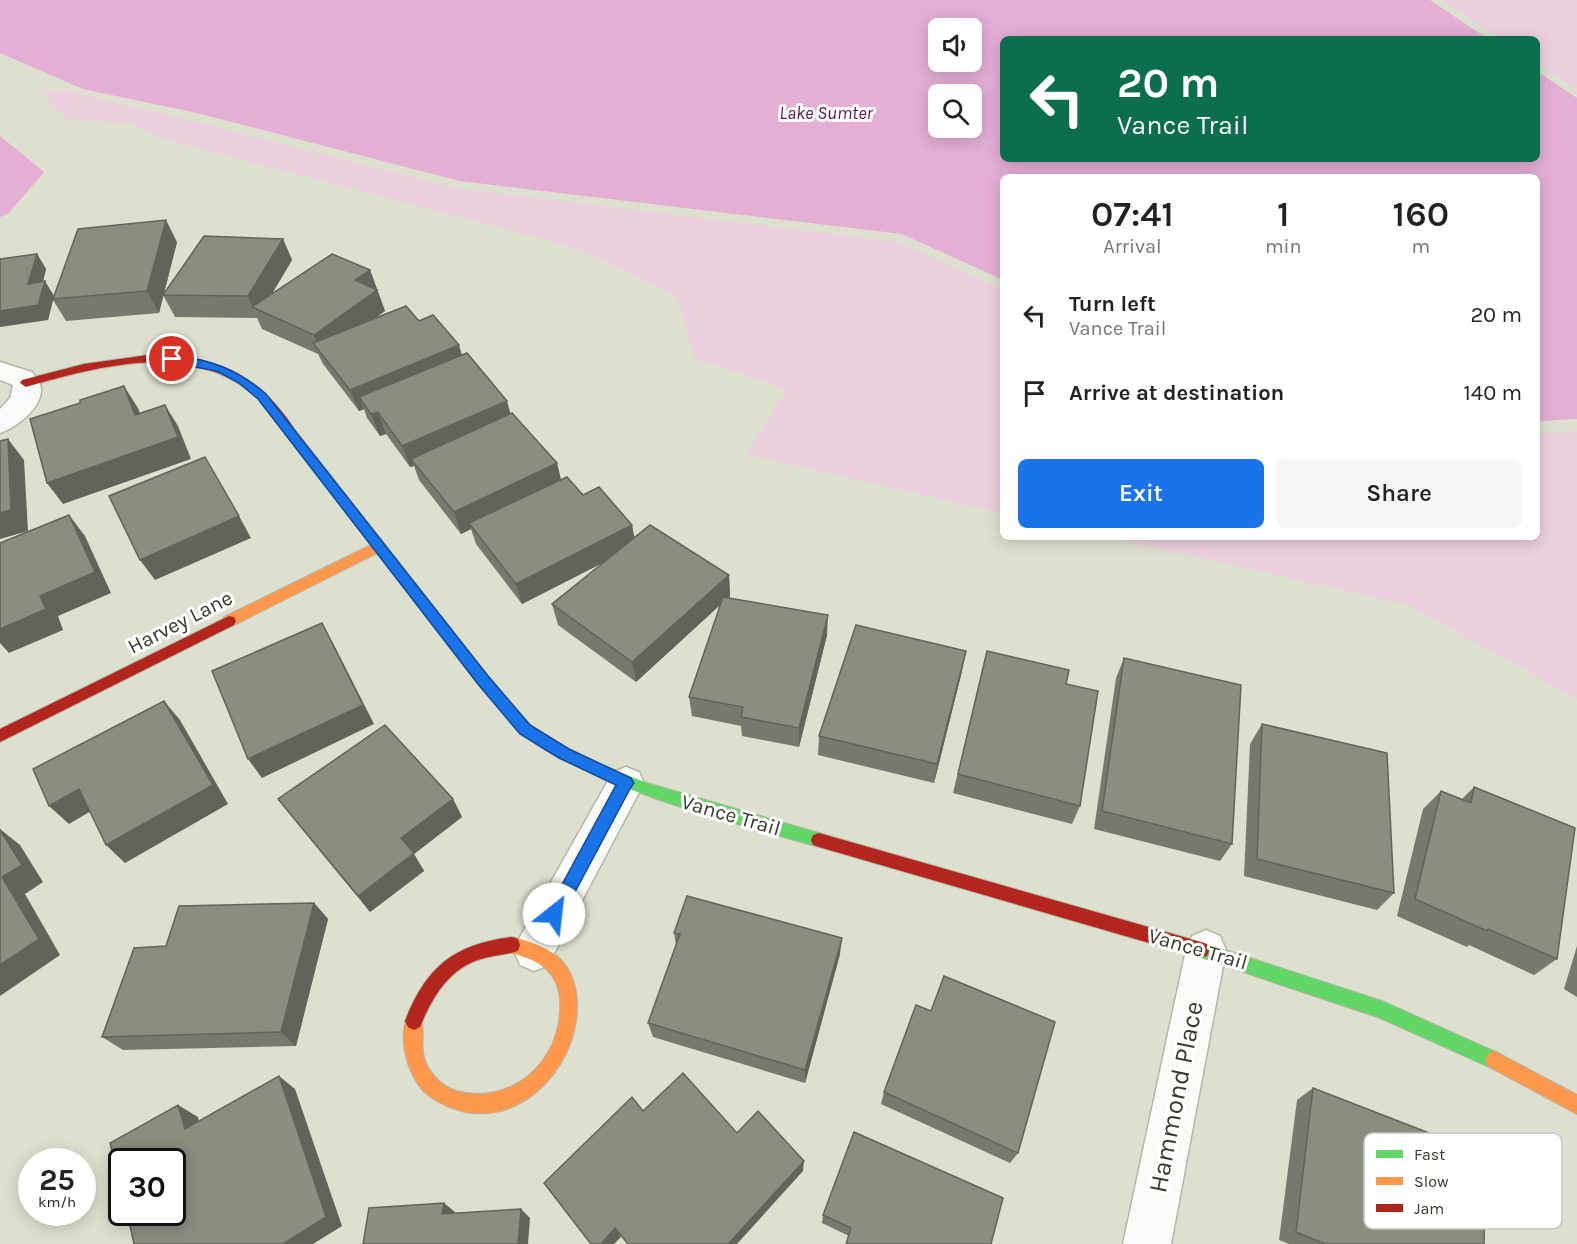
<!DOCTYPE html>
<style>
:root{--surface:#fff;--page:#f6f6f6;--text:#222;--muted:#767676;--accent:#1a73e8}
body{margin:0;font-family:Karla,sans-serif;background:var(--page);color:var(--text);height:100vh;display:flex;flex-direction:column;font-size:22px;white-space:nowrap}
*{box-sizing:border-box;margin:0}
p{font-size:20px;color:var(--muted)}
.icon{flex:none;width:33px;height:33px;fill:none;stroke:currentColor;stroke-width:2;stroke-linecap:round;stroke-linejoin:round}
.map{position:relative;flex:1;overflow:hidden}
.details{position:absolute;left:1000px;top:174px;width:540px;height:366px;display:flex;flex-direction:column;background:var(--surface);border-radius:9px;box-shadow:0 3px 15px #0003}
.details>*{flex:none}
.guide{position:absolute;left:1000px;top:36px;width:540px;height:126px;border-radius:9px;box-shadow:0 3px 15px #0003;background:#0b6e4f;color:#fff;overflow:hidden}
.controls{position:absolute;left:928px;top:18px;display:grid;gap:12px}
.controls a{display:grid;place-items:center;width:54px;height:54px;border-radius:9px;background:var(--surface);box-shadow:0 3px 15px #0003;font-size:30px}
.speed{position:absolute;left:18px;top:1148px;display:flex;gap:12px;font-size:30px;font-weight:700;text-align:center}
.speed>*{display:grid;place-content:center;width:78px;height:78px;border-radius:50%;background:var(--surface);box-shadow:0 3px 15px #0003;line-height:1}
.speed small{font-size:15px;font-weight:400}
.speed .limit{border:3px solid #111;border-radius:9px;background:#fff;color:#111}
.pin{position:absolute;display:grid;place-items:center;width:51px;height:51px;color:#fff;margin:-26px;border:3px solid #fff;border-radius:50%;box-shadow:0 2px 6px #0007}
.me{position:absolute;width:66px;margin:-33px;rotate:29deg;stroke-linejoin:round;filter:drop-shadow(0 0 4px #0008)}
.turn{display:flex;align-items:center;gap:21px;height:126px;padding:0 18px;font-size:27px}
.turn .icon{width:78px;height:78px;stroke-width:2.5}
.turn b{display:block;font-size:42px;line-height:51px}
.eta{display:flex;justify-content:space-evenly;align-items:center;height:102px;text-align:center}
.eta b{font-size:36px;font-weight:600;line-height:42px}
.cta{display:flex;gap:12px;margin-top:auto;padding:12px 18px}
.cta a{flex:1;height:69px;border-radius:9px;background:var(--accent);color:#fff;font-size:24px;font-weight:600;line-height:69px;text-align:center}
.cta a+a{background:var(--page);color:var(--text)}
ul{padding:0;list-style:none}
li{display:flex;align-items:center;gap:18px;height:78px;padding:0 18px}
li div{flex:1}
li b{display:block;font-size:22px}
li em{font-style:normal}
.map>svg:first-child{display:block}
.green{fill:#ecd0df}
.water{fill:#e4aed5;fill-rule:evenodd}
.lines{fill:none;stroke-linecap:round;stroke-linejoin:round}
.street-casing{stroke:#b5b6a9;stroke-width:3}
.fast-casing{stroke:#b5b6a9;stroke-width:2}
.slow-casing{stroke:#b5b6a9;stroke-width:2}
.jam-casing{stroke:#b5b6a9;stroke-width:2}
.street{fill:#fafaf8;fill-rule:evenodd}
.fast{fill:#63d668;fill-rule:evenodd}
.slow{fill:#ff974d;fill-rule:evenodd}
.jam{fill:#b3261e;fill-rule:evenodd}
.wall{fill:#78796e}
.shaded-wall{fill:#62635a}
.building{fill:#8c8d80;stroke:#62635a;stroke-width:1.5}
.route{fill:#1a73e8;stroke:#114b97;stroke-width:1.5}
.labels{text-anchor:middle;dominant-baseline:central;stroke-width:6;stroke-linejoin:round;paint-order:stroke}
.far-water-label{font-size:18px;font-style:italic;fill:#56124e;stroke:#fff}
.street-label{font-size:21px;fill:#38392d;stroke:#fff}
.near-street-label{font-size:26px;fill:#38392d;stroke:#fff}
.key{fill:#fff;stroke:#c3c4c0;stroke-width:1.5}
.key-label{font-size:16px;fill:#38392d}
</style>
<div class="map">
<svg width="1577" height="1244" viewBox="0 0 1577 1244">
<rect width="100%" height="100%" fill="#dee0cf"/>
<g class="green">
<path d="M1441 0H1577V90L1538 64V39H1500Z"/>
<path d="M39 90 66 91 189 120 455 188 898 242 1003 290V513L746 454 787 389 694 358 677 296 574 247 171 141 129 124 65 118Z"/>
<path d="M1577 431V699L1409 605 1110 537H1538V434Z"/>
</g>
<g class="water">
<path d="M0 0H1430L1488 39H1004V159H1538V72L1577 98V419L1538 421V177H1004L1003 280 902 234 460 181 197 113 83 89 0 53ZM939 28H972V62H939ZM939 94H972V128H939Z"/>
<path d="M0 136 44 172 8 214 0 217Z"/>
</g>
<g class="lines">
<g class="street-casing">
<g id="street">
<path d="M0 362 32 372C35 376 39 380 40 384 47 405 16 428 0 433V409L10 398 13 385 0 380Z"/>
<path d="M626 767 639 772 644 783 548 965 534 971 520 965 514 951 520 937 613 772Z"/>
<path d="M1206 930 1220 936 1226 950 1171 1244H1123L1186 950 1192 936Z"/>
</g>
</g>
<g class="fast-casing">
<g id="fast">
<path d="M549 739 585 758 647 783 819 833 825 835 827 840 825 845 819 847C725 820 630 798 544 749L542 745 544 741Z"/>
<path d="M1201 942 1382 1001 1500 1054 1503 1060 1500 1066 1494 1069 1380 1018 1201 958 1195 956 1193 950 1195 944Z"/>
</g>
</g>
<g class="slow-casing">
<g id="slow">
<path d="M291 429 295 430 488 676 530 725 554 741 556 745 554 749 549 751 544 749 520 733 478 684 377 553 234 625H224L222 621 224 617 371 545 287 436 285 433Z"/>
<path d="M512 937C528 941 545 946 558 957 573 970 578 992 577 1011 574 1072 515 1132 452 1108 437 1102 424 1095 416 1081 405 1062 399 1036 408 1015L414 1012 420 1015C428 1035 414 1052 434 1076 445 1089 461 1094 478 1094 524 1093 557 1057 560 1012 561 997 559 981 547 970 536 959 520 956 506 951L504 945 506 939Z"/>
<path d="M1494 1051 1577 1095V1114L1488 1066 1485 1060 1488 1054Z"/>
</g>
</g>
<g class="jam-casing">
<g id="jam">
<path d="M148 355C218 357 258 372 297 433L295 436H287C278 424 270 410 259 399 194 339 101 366 26 387L20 383 22 380 84 364Z"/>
<path d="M229 616 234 617 236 621 234 625 0 742V729Z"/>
<path d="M819 833 1201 942 1207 944 1209 950 1207 956 1201 958 819 847 813 845 811 840 813 835Z"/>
<path d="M512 937 518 939 520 945 518 951C506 955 493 955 481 959 448 969 432 998 420 1027L414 1030 408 1027 405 1021C426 967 454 944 512 937Z"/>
</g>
</g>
<use href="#street" class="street"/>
<use href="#fast" class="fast"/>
<use href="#slow" class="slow"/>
<use href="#jam" class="jam"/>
</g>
<g class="wall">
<path d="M283 239 292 260 272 294 370 270 385 311 374 319 419 321 462 355 510 414 557 463 561 480 583 495 632 525 634 538 729 575 730 596 729 598 827 635 799 747 742 736 741 726 692 716 689 697 720 605 636 682 558 625 552 604 604 562 522 604 476 544 471 529 461 534 419 480 414 466 410 467 386 434 380 436 367 418 364 409 359 411 323 364 318 354 262 329 257 318 175 317 163 295Z"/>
<path d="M177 242 159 313 66 321 53 300 48 320 37 254 46 269 43 282 54 296Z"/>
<path d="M987 651 1066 684 1080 806 1072 824 953 793Z"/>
<path d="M1124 658 1232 844 1220 861 1094 829 1116 678Z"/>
<path d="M962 671 934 783 818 755 819 736Z"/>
<path d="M1262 724 1394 893 1377 910 1244 876 1250 744Z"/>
<path d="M1474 787 1557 959 1534 975 1469 945 1467 947 1397 916 1423 809 1441 791 1462 799Z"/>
<path d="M278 799H453L462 817 414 854 424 871 370 912 292 817Z"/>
<path d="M314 903 328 919 296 1046 123 1050 102 1037 166 946Z"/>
<path d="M674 933 840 954 805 1083 653 1037 648 1023 676 945Z"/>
<path d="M1577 946V997L1564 989Z"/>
<path d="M1313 1088 1484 1244H1289L1279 1240 1297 1100Z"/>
<path d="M884 1092 1018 1153 1010 1163 881 1104Z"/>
<path d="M1003 1198 849 1236 822 1223 823 1215Z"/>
</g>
<g class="shaded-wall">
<path d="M166 220 177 242 159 313 147 291Z"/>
<path d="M283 239 292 260 261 312 253 308 248 296Z"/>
<path d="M37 254 46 269 38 299 28 284Z"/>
<path d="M370 270 385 311 324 356 321 353 314 335 355 280Z"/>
<path d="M45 281 54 296 48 320 0 327V311Z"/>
<path d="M459 345 465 366 359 397 364 409 359 411 350 390Z"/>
<path d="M124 386 138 408 148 436 135 415Z"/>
<path d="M507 401 513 423 411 459 414 466 410 467 402 446Z"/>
<path d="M165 405 178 426 191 459 63 504 47 483Z"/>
<path d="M378 412 386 434 380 436 371 414Z"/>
<path d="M8 439 24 460 28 531 0 539V513Z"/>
<path d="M557 463 562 485 469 523 471 529 461 534 454 512Z"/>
<path d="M69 515 85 536 111 593 58 616 63 630 9 653 0 643V629L40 596Z"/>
<path d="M239 516 251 538 155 580 140 560Z"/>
<path d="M632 525 636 546 522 604 516 584Z"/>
<path d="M729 575 730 596 636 682 632 662Z"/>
<path d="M828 615 827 635 799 747V728Z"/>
<path d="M322 623 333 643 374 724 262 778 248 759Z"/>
<path d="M966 651 962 671 934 783 937 764Z"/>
<path d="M164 701 180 720 228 804 125 863 106 845Z"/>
<path d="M79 789 98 807 69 824 49 806Z"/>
<path d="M453 799 462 817 414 854 424 871 370 912 358 896 401 838Z"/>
<path d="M0 829 20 845 43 882 25 894 60 955 0 996Z"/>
<path d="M314 903 328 919 296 1046 281 1032Z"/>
<path d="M842 938 840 954 805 1083V1070Z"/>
<path d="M279 1076 295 1089 342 1226 313 1244H283Z"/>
<path d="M178 1105 198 1117 204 1140 185 1129Z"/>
<path d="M804 1161 803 1171 737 1244H728Z"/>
<path d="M444 1203 455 1212 454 1222 442 1214Z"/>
<path d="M521 1209 530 1218 528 1244H518Z"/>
<path d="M615 1228 621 1237 614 1244H601Z"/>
</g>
<g class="building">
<path d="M166 220 147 291 53 299 78 229Z"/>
<path d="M204 236 283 239 248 296 163 295Z"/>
<path d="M37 254 28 284 45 281 38 305 0 311V259Z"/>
<path d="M332 254 370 270 355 280 377 290 314 335 252 307Z"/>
<path d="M406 306 419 321 433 315 459 345 350 390 313 343Z"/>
<path d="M467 353 507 401 402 446 378 412 371 414 359 397Z"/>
<path d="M124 386 135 415 165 405 178 437 47 483 30 419 80 403V400Z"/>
<path d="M512 413 557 463 454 512 411 459Z"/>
<path d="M8 439 11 510 0 513V441Z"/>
<path d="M205 457 239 516 140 560 109 496Z"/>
<path d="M567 477 583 495 599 487 632 525 516 584 469 523Z"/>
<path d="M69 515 95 572 40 596 46 609 0 629V543Z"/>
<path d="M650 525 729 575 632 662 552 604Z"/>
<path d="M723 597 828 615 799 728 741 717 743 707 689 697Z"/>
<path d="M322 623 363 705 248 759 212 671Z"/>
<path d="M856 625 966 651 937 764 819 736Z"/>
<path d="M987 651 1069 670 1066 684 1098 691 1080 806 958 774Z"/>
<path d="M1124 658 1241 685 1232 844 1102 811Z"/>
<path d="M164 701 213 785 106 845 79 789 49 806 33 769Z"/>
<path d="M1262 724 1387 753 1394 893 1257 859Z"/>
<path d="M385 725 453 799 401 838 414 853 358 896 278 799Z"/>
<path d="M1474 787 1575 828 1557 959 1488 929 1487 931 1415 899 1441 791 1471 803Z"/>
<path d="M0 830 22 865 2 877 39 939 0 965Z"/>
<path d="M687 896 842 938 805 1070 648 1023 680 934 674 933Z"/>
<path d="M314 903 281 1032 102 1037 134 948 166 946 179 906Z"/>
<path d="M944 976 1055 1022 1018 1153 884 1092 916 1005 931 1011Z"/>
<path d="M683 1073 737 1133 758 1111 804 1161 728 1244H628L615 1228 601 1244H591L544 1183 632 1097 643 1111Z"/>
<path d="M279 1076 326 1217 283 1244H134L127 1212H172V1161H122V1191L110 1143 178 1105 185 1129Z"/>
<path d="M1313 1088 1486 1155 1484 1244H1325L1296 1232Z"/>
<path d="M854 1132 1003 1198 991 1244H846L851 1228 823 1215Z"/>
<path d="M444 1203 442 1214 521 1209 518 1244H363L369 1208Z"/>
</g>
<path class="route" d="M172 356C209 358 238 370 266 394L488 676 530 725 569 749 631 778 634 783 631 787 560 920 554 922 548 920 546 914 616 785 559 758 520 734 478 684 258 399 239 383 217 371 168 362 167 359Z"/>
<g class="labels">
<g class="far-water-label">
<text x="826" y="113">Lake Sumter</text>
</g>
<g class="street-label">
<text transform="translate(180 622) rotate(-27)">Harvey Lane</text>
<text transform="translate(731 815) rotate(16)">Vance Trail</text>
<text transform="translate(1198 949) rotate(16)">Vance Trail</text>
</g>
<g class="near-street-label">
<text transform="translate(1176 1097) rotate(-79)">Hammond Place</text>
</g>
</g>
<rect x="1364" y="1133" width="198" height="96" rx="9" class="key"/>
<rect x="1376" y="1150" width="27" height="8" fill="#63d668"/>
<rect x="1376" y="1177" width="27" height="8" fill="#ff974d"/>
<rect x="1376" y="1204" width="27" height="8" fill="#b3261e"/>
<g class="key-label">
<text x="1414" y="1160">Fast</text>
<text x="1414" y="1187">Slow</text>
<text x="1414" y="1214">Jam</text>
</g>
</svg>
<div class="controls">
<a><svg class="icon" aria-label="sound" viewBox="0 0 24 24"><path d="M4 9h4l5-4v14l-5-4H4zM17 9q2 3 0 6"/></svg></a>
<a><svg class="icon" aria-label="search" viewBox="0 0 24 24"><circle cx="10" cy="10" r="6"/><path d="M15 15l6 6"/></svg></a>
</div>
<div class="speed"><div>25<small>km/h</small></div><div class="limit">30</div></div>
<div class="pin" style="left:172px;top:359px;background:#d93025"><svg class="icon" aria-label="arrive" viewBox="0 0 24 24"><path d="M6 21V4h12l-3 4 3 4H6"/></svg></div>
<svg class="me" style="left:554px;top:914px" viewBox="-20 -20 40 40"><circle r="19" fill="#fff"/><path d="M0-13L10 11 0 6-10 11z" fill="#1a73e8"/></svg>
<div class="guide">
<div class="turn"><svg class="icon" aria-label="left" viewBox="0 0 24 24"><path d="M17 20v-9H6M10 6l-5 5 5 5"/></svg><div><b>20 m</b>Vance Trail</div></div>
</div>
<section class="details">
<div class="eta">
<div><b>07:41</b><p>Arrival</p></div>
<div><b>1</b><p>min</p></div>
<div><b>160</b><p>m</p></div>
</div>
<ul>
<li><svg class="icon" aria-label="left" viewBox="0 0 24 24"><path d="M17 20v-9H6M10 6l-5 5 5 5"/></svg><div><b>Turn left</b><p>Vance Trail</p></div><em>20 m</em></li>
<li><svg class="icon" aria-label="arrive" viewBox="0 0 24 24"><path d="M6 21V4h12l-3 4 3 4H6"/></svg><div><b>Arrive at destination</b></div><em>140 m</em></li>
</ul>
<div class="cta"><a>Exit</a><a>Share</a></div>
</section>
</div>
